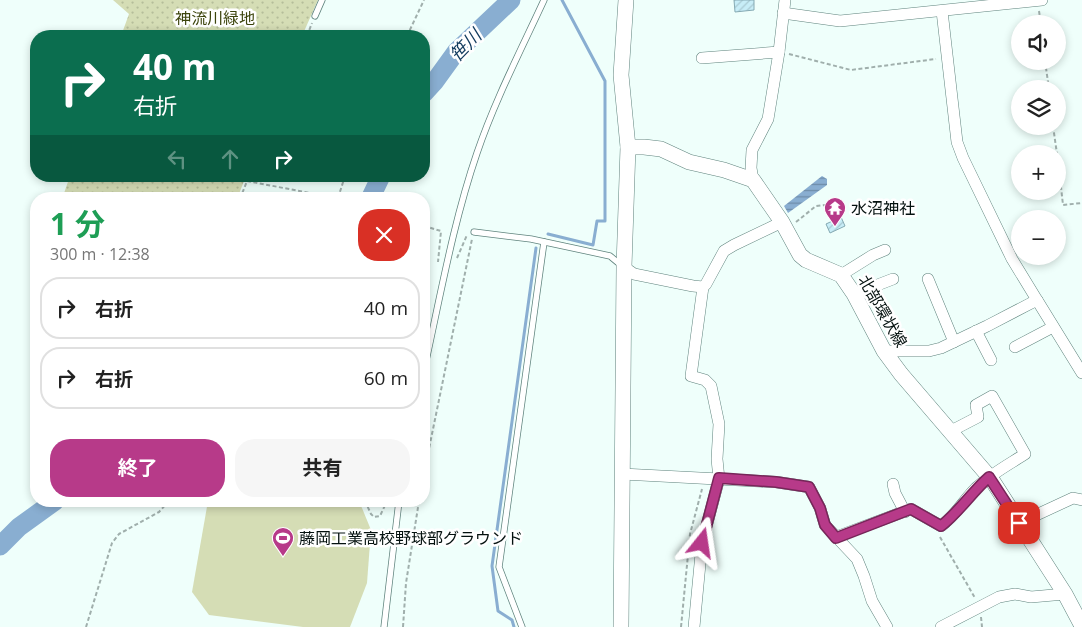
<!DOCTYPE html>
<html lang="ja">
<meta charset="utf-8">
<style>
:root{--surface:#fff;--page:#f6f6f6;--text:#222;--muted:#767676;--line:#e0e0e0;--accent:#b73a89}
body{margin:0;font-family:"Open Sans","Noto Sans JP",sans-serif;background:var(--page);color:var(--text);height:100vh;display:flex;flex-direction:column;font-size:19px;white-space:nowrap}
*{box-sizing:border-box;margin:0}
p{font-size:16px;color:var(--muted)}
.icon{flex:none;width:28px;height:28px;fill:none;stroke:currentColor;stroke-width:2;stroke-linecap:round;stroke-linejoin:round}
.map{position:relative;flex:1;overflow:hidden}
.details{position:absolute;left:30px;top:192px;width:400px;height:315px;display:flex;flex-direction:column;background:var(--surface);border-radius:20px;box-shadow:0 2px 8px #0003}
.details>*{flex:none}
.guide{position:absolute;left:30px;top:30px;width:400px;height:152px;border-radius:20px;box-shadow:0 2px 8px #0003;background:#0b6e4f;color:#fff;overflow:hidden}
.tools{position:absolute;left:1011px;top:15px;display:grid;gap:10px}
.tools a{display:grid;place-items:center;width:55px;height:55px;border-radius:50%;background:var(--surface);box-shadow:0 2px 8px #0003;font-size:25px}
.pin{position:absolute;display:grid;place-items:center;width:42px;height:42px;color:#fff;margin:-21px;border-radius:10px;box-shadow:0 2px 8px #0006}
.me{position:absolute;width:55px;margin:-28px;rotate:15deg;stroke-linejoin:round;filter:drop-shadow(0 0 4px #0008)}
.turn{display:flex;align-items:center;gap:18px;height:105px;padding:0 20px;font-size:22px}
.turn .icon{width:65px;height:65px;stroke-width:2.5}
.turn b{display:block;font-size:35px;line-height:42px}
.lanes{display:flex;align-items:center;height:48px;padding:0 20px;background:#0003;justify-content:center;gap:25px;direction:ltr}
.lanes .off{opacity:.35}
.round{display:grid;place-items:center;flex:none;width:52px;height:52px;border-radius:20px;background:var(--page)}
.headline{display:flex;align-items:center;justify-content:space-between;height:85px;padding:0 20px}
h1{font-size:30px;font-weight:700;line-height:38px;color:#1e9e55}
.action{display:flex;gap:10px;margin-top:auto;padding:10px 20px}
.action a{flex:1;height:58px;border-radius:20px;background:var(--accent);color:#fff;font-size:20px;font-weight:700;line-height:58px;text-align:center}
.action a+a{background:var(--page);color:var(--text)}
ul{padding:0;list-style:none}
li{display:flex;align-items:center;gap:15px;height:62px;margin:0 10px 8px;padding:0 10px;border:2px solid var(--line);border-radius:20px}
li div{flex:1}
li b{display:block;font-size:19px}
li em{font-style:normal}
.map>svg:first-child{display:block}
.green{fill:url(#green-dots)}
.pitch{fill:#d5ddb5}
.water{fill:url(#water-rules)}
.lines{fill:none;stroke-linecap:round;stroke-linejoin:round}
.stream{stroke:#89aed1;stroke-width:3}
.river{stroke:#89aed1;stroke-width:19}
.building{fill:url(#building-hatch);stroke:#85aab3}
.service-casing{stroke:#5f837d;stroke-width:7}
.minor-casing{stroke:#5f837d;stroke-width:12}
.tertiary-casing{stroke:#5f837d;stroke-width:16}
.path{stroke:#a0afac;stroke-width:2;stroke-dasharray:4 2.5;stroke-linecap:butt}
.service{stroke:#fff;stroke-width:5.5}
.minor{stroke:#fff;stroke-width:11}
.tertiary{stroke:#fff;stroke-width:15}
.route-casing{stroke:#772659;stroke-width:12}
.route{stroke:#b73a89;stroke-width:9}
.labels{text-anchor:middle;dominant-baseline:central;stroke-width:5;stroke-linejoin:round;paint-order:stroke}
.park-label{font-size:16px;fill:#3c440c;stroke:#fff}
.poi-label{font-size:16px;fill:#04110f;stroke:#fff;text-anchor:start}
.street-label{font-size:16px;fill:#04110f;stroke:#fff}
.water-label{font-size:18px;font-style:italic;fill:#113a5d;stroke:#fff}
</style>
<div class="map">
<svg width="1082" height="627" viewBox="0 0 1082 627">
<defs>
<pattern id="green-dots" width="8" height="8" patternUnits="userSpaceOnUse" patternTransform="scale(1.25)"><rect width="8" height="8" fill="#d5ddb5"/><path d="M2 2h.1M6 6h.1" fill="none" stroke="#b5bd9a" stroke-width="1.8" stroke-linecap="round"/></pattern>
<pattern id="water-rules" width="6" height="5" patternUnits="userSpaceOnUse" patternTransform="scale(1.25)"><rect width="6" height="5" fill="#89aed1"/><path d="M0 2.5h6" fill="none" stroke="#6e8ca8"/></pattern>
<pattern id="building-hatch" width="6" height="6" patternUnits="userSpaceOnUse" patternTransform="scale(1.25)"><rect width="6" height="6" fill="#c7edf7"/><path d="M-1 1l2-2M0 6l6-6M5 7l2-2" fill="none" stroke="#a9cad3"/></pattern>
</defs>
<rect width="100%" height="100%" fill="#effffb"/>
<g class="green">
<path d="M113 0H318L302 36H121L129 14Z"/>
<path d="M70 176H246L237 199H62Z"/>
</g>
<path class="pitch" d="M208 501H358L362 508 371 530 367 583 350 627H303L209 615 192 592Z"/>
<path class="water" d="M822 176 827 179V185L788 213 784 206Z"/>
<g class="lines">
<g class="stream">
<path d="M548 234 593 245 597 221H605V81L562 0"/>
<path d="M514 627 512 620 498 611 492 566 536 248"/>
</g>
<g class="river">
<path d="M424 93 435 81 456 52 511 0"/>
<path d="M370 199 381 176"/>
<path d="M0 546 19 527 55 501"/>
</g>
</g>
<g class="building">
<path d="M734 0H754V10L735 12Z"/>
<path d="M841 217 845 226 830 233 826 224Z"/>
</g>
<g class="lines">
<g class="service-casing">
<g id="service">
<path d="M315 16 322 0"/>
<path d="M474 232 531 239 610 256 622 266"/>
<path d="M424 370C440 298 453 223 477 153 495 100 521 50 544 0"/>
<path d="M384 627 399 501"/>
<path d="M522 627 499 567 544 242"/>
</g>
</g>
<g class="minor-casing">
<g id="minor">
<path d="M942 11 957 142 963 158 1012 259 1037 300"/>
<path d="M783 13 840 21 1042 0"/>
<path d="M702 58 779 52"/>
<path d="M753 180 751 168 752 150 768 119 779 52 785 0"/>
<path d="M624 267 634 274 693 286 703 287 706 284 724 251 734 245 782 222"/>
<path d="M841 275 873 255 885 250"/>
<path d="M928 279 954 342"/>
<path d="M854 294 893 279"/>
<path d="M976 331 991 360"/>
<path d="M1015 347 1053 327"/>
<path d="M884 351H929L941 348 987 326 1037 300 1082 373"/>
<path d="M622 474 776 482 809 487 820 508 825 525 857 559 864 576 872 601 887 627"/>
<path d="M893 484 895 493 905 512"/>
<path d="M1019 523 1073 498 1082 500"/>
<path d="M836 537 911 509 941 526C957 514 963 501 976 488 991 474 1008 465 1025 454L992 396 976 405 978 417 951 431"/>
<path d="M694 627 702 543 719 479 717 459 719 424 711 386 705 380 691 376 703 287"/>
<path d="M941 627 999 597 1015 594 1031 597 1065 594"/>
</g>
</g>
<g class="tertiary-casing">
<g id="tertiary">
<path d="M628 147H644L661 149 689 162 724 170 753 180 782 222 800 255 806 260 841 275 854 294 884 351 901 374 992 480 1065 594 1082 626"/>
<path d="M621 627 624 267 628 147 621 75 626 0"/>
</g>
</g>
<g class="path">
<path d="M1039 11 1041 24"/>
<path d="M307 36 312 23"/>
<path d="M407 36 424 0"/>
<path d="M789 54 851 70 936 59"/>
<path d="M1045 61 1049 89"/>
<path d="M1053 126 1057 154"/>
<path d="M1058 160 1063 205 1082 203"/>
<path d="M247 181 341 199"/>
<path d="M338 198 345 176"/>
<path d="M240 199 249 176"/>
<path d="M796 222 816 206 825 205 828 211"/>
<path d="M424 226 441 231 438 262"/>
<path d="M457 258 467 235"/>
<path d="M424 473 472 239"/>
<path d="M365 501 371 514 374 517 380 516 387 501"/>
<path d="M940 537 975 598"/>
<path d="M981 617 982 627"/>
<path d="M86 627 112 543 119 534 159 512 169 501"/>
<path d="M403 627 406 583 419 501"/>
<path d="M681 627 690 534 702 489"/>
</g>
<use href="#service" class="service"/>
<use href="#minor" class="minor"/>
<use href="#tertiary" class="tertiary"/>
</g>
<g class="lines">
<g class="route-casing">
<path id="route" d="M702 543 719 478 776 482 809 487 820 508 825 525 836 538 911 509 941 526C959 512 972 492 989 477L1019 523"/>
</g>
<use href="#route" class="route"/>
</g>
<defs>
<g id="temple-pin" transform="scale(1.125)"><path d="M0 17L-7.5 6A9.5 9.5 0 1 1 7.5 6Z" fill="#b73a89" stroke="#fff"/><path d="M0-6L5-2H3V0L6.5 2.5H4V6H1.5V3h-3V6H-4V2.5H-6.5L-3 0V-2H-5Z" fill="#fff"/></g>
<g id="stadium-pin" transform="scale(1.125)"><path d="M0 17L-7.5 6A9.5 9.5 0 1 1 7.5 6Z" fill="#b73a89" stroke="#fff"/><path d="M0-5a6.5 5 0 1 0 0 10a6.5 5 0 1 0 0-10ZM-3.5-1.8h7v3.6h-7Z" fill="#fff"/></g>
</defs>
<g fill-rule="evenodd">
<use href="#temple-pin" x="835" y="208"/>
<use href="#stadium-pin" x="283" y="538"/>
</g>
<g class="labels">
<g class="park-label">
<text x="215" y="18">神流川緑地</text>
</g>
<g class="poi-label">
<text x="851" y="208">水沼神社</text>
<text x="299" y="538">藤岡工業高校野球部グラウンド</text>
</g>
<g class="street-label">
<text transform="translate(883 311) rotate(60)">北部環状線</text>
</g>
<g class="water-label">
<text transform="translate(465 45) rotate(-46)">笹川</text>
</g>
</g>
</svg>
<div class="tools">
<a><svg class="icon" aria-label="sound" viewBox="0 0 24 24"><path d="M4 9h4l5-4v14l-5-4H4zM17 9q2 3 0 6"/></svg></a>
<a><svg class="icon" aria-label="layers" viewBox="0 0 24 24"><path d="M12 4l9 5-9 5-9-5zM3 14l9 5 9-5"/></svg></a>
<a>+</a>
<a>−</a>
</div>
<div class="pin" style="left:1019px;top:523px;background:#d93025"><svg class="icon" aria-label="arrive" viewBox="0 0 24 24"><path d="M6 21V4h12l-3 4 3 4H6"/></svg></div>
<svg class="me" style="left:702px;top:543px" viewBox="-20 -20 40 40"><path d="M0-17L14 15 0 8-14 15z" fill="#b73a89" stroke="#fff" stroke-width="4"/></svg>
<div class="guide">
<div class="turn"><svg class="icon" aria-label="right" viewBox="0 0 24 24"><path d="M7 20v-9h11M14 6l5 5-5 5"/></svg><div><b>40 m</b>右折</div></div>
<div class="lanes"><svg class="icon off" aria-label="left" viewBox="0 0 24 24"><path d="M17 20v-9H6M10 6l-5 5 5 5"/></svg><svg class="icon off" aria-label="ahead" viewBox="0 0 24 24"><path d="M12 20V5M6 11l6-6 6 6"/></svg><svg class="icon" aria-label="right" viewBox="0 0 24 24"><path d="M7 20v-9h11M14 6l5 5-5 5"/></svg></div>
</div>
<section class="details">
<div class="headline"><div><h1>1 分</h1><p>300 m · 12:38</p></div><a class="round" style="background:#d93025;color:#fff"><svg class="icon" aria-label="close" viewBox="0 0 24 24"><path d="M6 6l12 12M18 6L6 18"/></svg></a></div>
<ul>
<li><svg class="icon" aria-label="right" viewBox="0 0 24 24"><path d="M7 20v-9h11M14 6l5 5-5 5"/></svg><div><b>右折</b></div><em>40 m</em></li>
<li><svg class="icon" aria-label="right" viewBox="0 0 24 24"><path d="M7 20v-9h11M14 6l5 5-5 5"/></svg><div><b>右折</b></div><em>60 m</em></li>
</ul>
<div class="action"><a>終了</a><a>共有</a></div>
</section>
</div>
